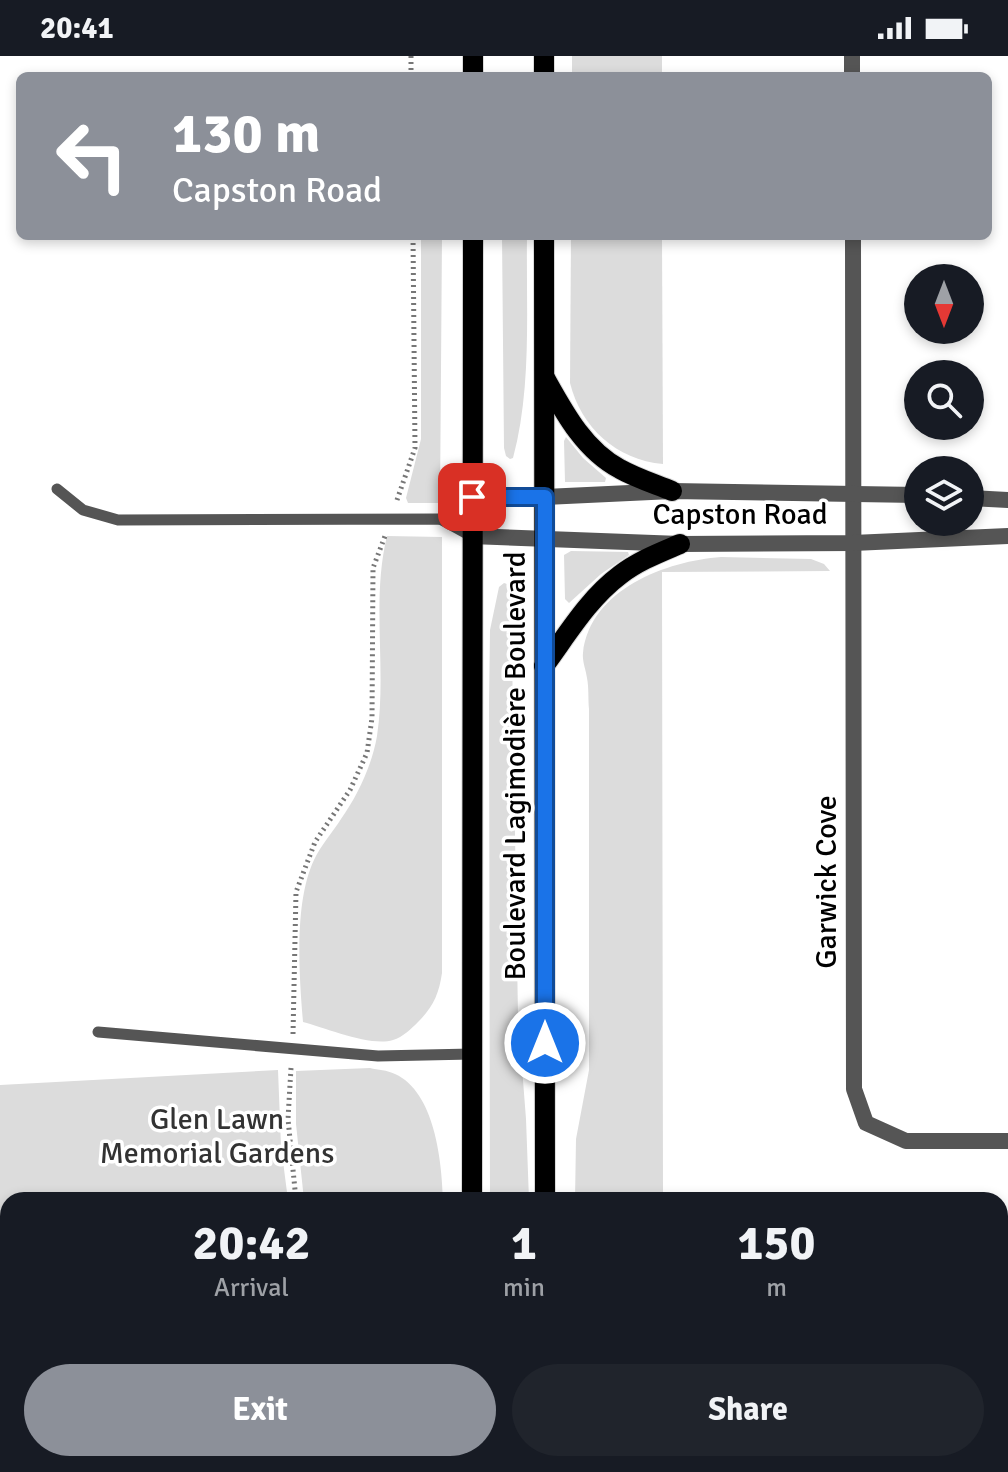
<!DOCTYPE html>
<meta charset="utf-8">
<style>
:root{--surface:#171b24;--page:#20242c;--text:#f1f3f6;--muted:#9ea1a6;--accent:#8c9099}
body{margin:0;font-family:Signika,sans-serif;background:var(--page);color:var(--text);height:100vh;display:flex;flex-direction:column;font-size:30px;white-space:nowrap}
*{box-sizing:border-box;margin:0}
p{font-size:26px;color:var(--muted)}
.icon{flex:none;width:44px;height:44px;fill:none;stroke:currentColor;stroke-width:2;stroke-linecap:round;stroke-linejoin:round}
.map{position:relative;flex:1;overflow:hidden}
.panel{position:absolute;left:0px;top:1136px;width:1008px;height:280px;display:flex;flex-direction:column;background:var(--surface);border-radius:24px 24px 0 0;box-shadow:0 4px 12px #0003}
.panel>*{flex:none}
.hud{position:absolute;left:16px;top:16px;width:976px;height:168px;border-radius:12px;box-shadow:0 4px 12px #0003;background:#8c9099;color:#fff;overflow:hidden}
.needle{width:52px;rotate:180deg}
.controls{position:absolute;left:904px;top:208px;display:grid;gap:16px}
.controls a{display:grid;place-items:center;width:80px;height:80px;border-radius:50%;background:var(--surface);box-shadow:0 4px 12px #0003;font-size:40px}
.pin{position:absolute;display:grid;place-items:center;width:68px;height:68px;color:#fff;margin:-34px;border-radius:16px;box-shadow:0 4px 12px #0006}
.me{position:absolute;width:88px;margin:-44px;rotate:0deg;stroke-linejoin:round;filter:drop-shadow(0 0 6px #0008)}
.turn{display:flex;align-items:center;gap:28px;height:168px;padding:0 24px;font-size:36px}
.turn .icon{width:104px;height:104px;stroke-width:2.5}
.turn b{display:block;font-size:56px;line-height:68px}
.eta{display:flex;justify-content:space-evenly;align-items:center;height:136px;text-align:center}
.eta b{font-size:48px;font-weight:800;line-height:56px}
.cta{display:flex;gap:16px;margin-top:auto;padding:16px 24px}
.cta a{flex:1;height:92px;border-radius:48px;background:var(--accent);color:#fff;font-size:32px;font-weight:800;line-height:92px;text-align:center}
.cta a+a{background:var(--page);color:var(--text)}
.status{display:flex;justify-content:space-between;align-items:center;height:56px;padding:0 40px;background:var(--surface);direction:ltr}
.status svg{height:22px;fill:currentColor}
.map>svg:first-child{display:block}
.green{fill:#dcdcdc}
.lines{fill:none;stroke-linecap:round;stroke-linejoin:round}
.primary-casing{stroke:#dbdbdb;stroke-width:22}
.path{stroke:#777;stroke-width:5;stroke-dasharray:2 4;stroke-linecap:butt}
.service{stroke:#555;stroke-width:11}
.minor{stroke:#555;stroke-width:16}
.primary{stroke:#000;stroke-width:20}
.route-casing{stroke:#114b97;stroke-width:20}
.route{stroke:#1a73e8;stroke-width:14}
.labels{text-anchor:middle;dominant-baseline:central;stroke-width:7;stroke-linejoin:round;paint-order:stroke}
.street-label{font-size:30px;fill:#000;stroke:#fff}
.park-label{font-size:30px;fill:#333;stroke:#fff}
</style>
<div class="status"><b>20:41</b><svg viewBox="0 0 49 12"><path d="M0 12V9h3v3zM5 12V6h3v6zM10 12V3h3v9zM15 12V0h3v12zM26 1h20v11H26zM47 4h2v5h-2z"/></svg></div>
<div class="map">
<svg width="1008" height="1416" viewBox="0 0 1008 1416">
<rect width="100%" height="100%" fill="#fff"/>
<g class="green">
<rect x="572" y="0" width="90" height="20"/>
<path d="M421 180H442L440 447H408L406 442 421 383Z"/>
<path d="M502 180H527C526 254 532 331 513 402L510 403 506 400 504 392Z"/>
<path d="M571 180H662L663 408C616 404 581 371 570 327Z"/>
<path d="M566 381 583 402 606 422 605 426H565L564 385Z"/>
<path d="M387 480 442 481V917C439 938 433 951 418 966 411 973 403 981 393 984 371 991 326 972 303 966 299 919 294 846 314 804 321 789 332 777 341 763 358 739 372 709 377 680 387 614 371 545 387 480Z"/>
<path d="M571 495 628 496 629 499 601 518 569 547 565 543 564 499Z"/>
<path d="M721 501 811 503 824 508 830 515 662 516 663 1144H575L576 1083 589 1014V653C588 643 589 632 587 622 586 614 582 605 583 597 590 533 667 505 721 501Z"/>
<path d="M504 527 507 528 511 536 518 960 526 1063 529 1144H490L489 645 490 574 499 531Z"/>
<path d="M370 1012C378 1014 387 1014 395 1018 435 1036 442 1106 443 1144H304L296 1068V1015Z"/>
<path d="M278 1014 281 1090 288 1144H8V1408H291V1416H0V1029Z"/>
<path d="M1000 1274H1008V1416H574V1408H1000Z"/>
<rect x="307" y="1408" width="138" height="8"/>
</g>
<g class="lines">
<g class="primary-casing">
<g id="primary">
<path d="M473 20V0"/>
<path d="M544 20V0"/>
<path d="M544 180 545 1144"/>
<path d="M545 322C564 356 584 394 620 413 636 422 655 428 672 435"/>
<path d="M544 610C567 579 588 543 620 519 638 505 659 497 680 488"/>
<path d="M472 1144 473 180"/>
<path d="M472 1408V1416"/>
<path d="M546 1408V1416"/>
</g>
</g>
<g class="path">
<path d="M411 0V20"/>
<path d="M397 444 415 392 413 180"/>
<path d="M293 978 296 836 315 786 350 734 367 697 372 662 373 512 385 480"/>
<path d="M291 1012 288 1063 296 1144"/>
<path d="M299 1408V1416"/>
</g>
<g class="service">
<path d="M57 433 83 454 118 464 440 463 471 480"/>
<path d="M440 463 472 441"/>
<path d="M98 976 378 1000 472 998"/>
<path d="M0 1270 8 1272"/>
<path d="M156 1408 158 1416"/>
</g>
<g class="minor">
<path d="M852 0V20"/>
<path d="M853 180 854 1033 866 1067 906 1085H1008"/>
<path d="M472 441H545L672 435 918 439"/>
<path d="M970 442 1008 444"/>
<path d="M471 480 680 488 853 487 1008 480"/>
</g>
<use href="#primary" class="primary"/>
</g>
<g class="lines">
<g class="route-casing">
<path id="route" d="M472 441H545V987"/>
</g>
<use href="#route" class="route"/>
</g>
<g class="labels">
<g class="street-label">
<text x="740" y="458">Capston Road</text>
<text transform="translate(515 710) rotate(-90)">Boulevard Lagimodière Boulevard</text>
<text transform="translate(826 826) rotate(-90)">Garwick Cove</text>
</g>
<g class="park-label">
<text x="217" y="1063">Glen Lawn<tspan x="217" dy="34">Memorial Gardens</tspan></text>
</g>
</g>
</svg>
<div class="controls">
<a><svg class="needle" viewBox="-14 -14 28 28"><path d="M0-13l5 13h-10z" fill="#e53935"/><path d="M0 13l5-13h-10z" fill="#9ea1a6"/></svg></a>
<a><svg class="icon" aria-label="search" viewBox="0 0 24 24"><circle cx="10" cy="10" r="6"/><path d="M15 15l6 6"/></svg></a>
<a><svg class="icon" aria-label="layers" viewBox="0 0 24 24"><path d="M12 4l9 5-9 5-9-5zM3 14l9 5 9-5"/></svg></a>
</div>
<div class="pin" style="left:472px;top:441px;background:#d93025"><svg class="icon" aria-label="arrive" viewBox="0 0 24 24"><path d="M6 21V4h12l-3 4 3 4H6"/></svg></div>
<svg class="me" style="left:545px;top:987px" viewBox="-20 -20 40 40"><circle r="17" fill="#1a73e8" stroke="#fff" stroke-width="3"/><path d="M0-11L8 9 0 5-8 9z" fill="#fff"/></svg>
<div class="hud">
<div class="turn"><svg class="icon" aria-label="left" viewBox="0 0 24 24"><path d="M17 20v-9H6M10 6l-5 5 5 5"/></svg><div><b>130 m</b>Capston Road</div></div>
</div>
<section class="panel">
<div class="eta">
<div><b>20:42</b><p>Arrival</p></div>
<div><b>1</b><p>min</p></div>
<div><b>150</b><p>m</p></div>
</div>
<div class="cta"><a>Exit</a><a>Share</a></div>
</section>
</div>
